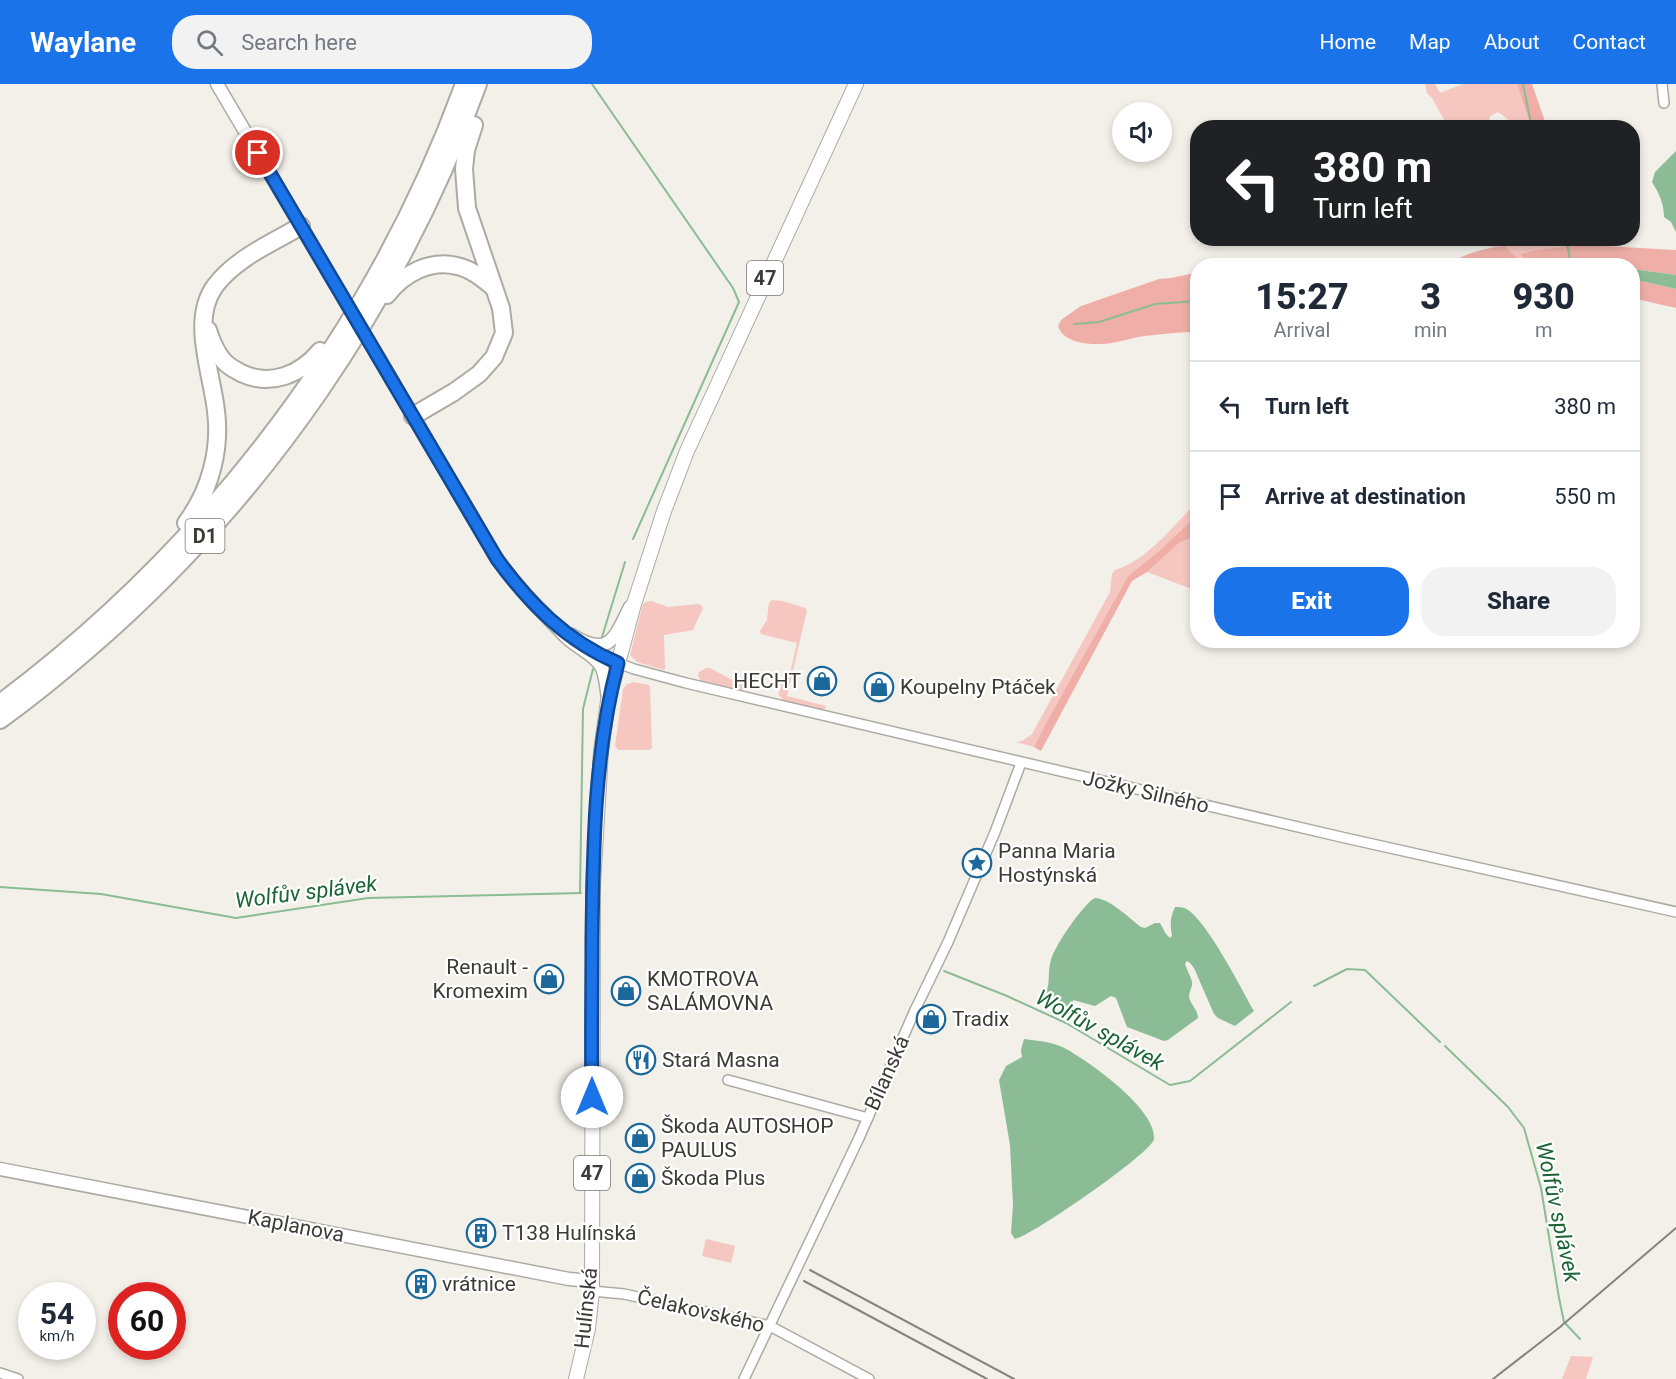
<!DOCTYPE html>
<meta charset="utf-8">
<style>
:root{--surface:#fff;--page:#f2f2f3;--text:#1f2937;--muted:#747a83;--line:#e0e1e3;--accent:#1a73e8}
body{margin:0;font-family:Roboto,sans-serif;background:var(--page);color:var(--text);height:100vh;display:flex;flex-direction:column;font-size:22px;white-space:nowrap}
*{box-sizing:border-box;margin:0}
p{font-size:20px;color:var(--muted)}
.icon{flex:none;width:33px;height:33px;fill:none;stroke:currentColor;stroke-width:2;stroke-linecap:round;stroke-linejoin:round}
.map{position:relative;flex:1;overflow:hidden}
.details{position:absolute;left:1190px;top:174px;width:450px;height:390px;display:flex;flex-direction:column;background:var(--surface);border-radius:24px;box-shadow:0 3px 9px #0003}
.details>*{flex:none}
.hud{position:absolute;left:1190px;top:36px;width:450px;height:126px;border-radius:24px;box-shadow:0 3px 9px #0003;background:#202124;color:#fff;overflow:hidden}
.controls{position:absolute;left:1112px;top:18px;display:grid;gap:12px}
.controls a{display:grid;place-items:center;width:60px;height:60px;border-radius:50%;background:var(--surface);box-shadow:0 3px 9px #0003;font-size:30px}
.speed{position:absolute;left:18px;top:1198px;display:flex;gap:12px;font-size:30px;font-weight:700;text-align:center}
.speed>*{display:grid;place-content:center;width:78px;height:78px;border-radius:50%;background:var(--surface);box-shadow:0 3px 9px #0003;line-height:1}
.speed small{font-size:15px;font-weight:400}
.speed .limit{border:9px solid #d22;background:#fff;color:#111}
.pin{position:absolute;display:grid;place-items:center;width:51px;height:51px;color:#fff;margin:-26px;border:3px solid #fff;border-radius:50%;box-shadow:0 2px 6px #0007}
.me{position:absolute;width:66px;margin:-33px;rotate:0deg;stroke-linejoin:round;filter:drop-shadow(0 0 4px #0008)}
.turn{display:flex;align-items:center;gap:21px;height:126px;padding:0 24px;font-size:27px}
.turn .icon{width:78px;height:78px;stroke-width:2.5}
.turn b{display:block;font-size:42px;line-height:51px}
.eta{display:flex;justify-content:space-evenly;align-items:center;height:102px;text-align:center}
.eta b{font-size:36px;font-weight:800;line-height:42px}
.action{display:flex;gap:12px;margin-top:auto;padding:12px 24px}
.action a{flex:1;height:69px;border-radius:24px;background:var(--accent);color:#fff;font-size:24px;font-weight:800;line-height:69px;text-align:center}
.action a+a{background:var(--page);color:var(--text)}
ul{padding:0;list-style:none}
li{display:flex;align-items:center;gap:18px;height:90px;padding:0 24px;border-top:2px solid var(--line)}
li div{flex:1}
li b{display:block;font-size:22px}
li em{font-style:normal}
header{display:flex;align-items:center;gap:36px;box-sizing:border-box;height:84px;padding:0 30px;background:var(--accent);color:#fff}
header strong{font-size:28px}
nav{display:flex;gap:33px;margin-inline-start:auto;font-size:21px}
.search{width:420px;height:54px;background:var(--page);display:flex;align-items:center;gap:15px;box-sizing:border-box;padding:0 21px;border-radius:24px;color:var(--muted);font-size:22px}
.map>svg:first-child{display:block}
.green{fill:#f6c6c0}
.forest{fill:#efafa8}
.water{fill:#8bbc95}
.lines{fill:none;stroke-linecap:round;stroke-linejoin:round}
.stream{stroke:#8bbc95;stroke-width:2}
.street-casing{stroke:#acaaa3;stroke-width:12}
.secondary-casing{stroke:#acaaa3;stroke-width:15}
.primary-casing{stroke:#acaaa3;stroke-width:16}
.highway-casing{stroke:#acaaa3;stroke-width:20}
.street{stroke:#fff;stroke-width:9}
.secondary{stroke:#fff;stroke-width:12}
.primary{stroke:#fff;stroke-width:14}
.highway{stroke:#fff;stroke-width:16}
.rail{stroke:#84837e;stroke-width:2}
.secondary-bridge-casing{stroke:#acaaa3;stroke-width:15;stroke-linecap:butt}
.secondary-bridge{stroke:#fff;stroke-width:12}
.route-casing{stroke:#114b97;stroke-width:15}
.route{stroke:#1a73e8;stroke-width:10}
.labels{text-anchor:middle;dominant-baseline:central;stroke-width:4.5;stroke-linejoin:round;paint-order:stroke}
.shield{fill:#fff;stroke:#767674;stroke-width:1.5}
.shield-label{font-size:20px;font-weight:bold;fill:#3c3b38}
.poi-label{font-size:21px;fill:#3c3b38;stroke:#fff;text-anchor:start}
.street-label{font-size:21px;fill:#3c3b38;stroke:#fff}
.water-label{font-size:22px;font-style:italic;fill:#1b6433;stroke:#fff}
</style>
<header>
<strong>Waylane</strong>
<div class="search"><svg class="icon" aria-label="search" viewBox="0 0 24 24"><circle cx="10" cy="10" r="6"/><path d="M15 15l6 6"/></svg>Search here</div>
<nav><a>Home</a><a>Map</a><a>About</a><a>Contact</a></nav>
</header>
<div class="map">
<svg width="1676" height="1295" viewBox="0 0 1676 1295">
<rect width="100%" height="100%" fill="#f3f0e9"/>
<g class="green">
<path d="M1425 0H1435L1440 9 1463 0H1517L1531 43H1514L1508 35 1498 28 1490 32 1488 43H1448L1432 14 1427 9Z"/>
<path d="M1497 154 1567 155 1570 162 1536 166 1522 170 1527 182 1521 181 1517 174 1505 162 1489 163Z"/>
<path d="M1197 418V431L1158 468 1128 492 1046 639 1034 663 1016 658 1022 657 1032 650 1110 508 1112 490 1115 486C1148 476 1173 442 1197 418Z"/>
<path d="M1197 451V507L1147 488 1179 459Z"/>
<path d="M772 516 783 517 805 524 807 526 787 612 826 622 825 625 816 626 785 618 778 610 781 604V597L789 594 797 559 761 550 760 547 767 536 769 519Z"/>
<path d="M651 517 668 523 698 520 701 521 703 524 693 546 664 551 665 585 664 586 637 578 630 571 643 520 646 518Z"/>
<path d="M706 584H710L742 601 744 605 740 608 702 599 698 592 699 588Z"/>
<path d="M634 598 649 601 650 603 652 664 649 666H618L615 662 623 605 627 600Z"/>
<path d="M706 1155 735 1162 731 1179 702 1172Z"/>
<path d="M1571 1272 1593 1273 1586 1295H1562Z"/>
</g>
<g class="forest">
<path d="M1517 0H1532L1547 43H1531Z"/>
<path d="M1567 154 1585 155 1587 161 1676 166V191L1632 185V182L1612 181 1594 178 1584 181H1527L1521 170 1536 166 1569 162Z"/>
<path d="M1505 162 1517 174 1521 181H1449C1463 169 1486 164 1505 162Z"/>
<path d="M1190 190H1197V248C1180 248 1162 250 1145 252 1135 253 1127 256 1117 258 1100 262 1064 262 1058 242L1061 236 1068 231 1081 222 1159 195 1171 194Z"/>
<path d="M1632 195 1676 205V224L1632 214Z"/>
<path d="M1197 431V451L1179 459 1147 488 1132 497 1041 667 1034 663 1046 639 1128 492 1158 468Z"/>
</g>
<g class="water">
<path d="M1676 67V148L1671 138 1664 133C1664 120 1659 109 1652 98L1655 88Z"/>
<path d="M1632 185 1676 191V205L1632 195Z"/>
<path d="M1095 814C1109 814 1129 834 1141 843L1145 844 1155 839H1160L1166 850 1170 854 1172 852C1170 841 1170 833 1175 823 1180 823 1184 823 1188 826 1208 839 1241 904 1254 927L1235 942 1218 934 1214 930 1194 884 1190 879 1187 877 1185 880C1187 886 1191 893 1192 898 1193 903 1189 907 1189 912 1190 921 1198 925 1198 934L1168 956 1164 957 1127 943 1116 914 1111 912 1095 922 1073 916 1072 926 1062 922 1046 909C1051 895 1047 889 1051 876 1054 863 1083 820 1095 814Z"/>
<path d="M1024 955C1039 957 1055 958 1068 966 1091 979 1157 1026 1154 1055 1153 1068 1030 1153 1015 1155L1011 1149 1013 1121 1010 1061 999 996 1006 982 1022 973 1021 966Z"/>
</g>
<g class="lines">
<g class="stream">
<path d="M592 0 733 204 739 218 633 455"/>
<path d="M1523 0 1532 44"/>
<path d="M1566 154 1571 181"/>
<path d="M1535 182 1571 181"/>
<path d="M1074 240 1099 238 1155 220 1197 217"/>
<path d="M602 553 625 478"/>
<path d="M0 803 101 810 236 834 368 814 581 809"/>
<path d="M580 809 583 625 593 585"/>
<path d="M944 887 1007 912 1066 939 1170 1001 1190 997 1291 918"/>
<path d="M1314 902 1347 885 1365 886 1440 958"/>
<path d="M1445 962 1508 1023 1524 1044 1541 1104 1559 1214 1564 1238 1580 1255"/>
</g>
<g class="street-casing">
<g id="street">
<path d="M1662 0 1664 19"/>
<path d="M618 579 634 585 686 599 1341 753 1676 828"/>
<path d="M728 996 868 1034"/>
<path d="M592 1207 624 1210 770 1242 869 1295"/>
<path d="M0 1289 18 1295"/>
<path d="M744 1295 859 1054 915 926 948 858 995 748 1021 679"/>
</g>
</g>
<g class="secondary-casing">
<g id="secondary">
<path d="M217 0 338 205"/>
<path d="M376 269 497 475C517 503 541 527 565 552 575 563 593 569 601 582 606 591 606 604 608 614"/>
<path d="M572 551C609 574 614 555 630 523"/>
<path d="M591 566 618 579"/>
<path d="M0 1085 569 1195 591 1197"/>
</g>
</g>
<g class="primary-casing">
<path id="primary" d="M576 1295 588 1245 592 1207 593 801 601 667 608 617 634 520 664 427 687 367 856 0"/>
</g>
<g class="highway-casing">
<g id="highway">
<path d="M387 211C403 190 430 175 457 182 471 185 482 194 493 203"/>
<path d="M208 246C211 256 216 267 222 275 227 282 234 285 241 289 270 303 300 291 320 267"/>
<path d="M413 332 454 308 479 290 494 273 504 249 501 224 467 124 464 85 466 66 474 41"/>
<path d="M186 439C210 407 221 366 216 327 212 289 190 236 215 202 236 174 272 159 301 142"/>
<path d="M0 619C209 463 375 245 464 0"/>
<path d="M0 636C31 614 60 590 89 565 264 414 399 218 478 0"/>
</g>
</g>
<use href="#street" class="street"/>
<use href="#secondary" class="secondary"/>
<use href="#primary" class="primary"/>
<use href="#highway" class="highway"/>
<g class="rail">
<path d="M810 1186 1014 1295"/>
<path d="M804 1197 987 1295"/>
<path d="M1493 1295 1560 1243 1676 1144"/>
</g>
<g class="secondary-bridge-casing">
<path id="secondary-bridge" d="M338 205 376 269"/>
</g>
<use href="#secondary-bridge" class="secondary-bridge"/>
</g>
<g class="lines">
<g class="route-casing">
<path id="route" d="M258 69 497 475C529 519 566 557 618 579 594 669 593 765 592 857 592 909 591 961 592 1013"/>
</g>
<use href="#route" class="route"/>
</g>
<defs>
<g id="shop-ring" transform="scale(1.5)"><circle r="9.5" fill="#fff" stroke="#1c689b" stroke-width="1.5"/><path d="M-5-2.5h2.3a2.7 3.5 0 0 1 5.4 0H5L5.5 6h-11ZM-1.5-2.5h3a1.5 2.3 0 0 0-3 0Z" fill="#1c689b"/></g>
<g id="sight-ring" transform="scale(1.5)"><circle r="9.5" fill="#fff" stroke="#1c689b" stroke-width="1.5"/><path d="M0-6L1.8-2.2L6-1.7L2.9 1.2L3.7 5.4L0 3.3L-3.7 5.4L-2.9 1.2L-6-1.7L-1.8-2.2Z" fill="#1c689b"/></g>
<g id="restaurant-ring" transform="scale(1.5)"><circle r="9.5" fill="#fff" stroke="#1c689b" stroke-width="1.5"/><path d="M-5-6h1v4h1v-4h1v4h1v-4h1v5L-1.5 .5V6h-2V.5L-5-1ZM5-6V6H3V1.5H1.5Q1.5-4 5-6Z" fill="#1c689b"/></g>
<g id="building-ring" transform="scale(1.5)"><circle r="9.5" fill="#fff" stroke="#1c689b" stroke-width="1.5"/><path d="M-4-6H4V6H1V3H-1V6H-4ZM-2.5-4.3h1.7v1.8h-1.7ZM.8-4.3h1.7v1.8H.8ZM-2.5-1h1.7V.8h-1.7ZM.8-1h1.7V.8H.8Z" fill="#1c689b"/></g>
</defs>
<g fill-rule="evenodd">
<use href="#shop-ring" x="822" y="597"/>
<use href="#shop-ring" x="879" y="603"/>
<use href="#sight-ring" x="977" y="779"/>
<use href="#shop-ring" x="549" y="895"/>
<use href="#shop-ring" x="626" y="907"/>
<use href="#shop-ring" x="931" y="935"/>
<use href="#restaurant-ring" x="641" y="976"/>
<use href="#shop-ring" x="640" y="1054"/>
<use href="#shop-ring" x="640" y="1094"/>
<use href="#building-ring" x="481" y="1149"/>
<use href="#building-ring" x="421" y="1200"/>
</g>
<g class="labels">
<g class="shield">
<rect x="747" y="177" width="36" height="34" rx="4.5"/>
<rect x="185.5" y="435" width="39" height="34" rx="4.5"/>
<rect x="574" y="1072" width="36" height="34" rx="4.5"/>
</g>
<g class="shield-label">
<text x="765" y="194">47</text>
<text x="205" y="452">D1</text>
<text x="592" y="1089">47</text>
</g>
<g class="poi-label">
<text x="801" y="597" text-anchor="end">HECHT</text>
<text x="900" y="603">Koupelny Ptáček</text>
<text x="998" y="767">Panna Maria<tspan x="998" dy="24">Hostýnská</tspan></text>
<text x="528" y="883" text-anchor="end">Renault -<tspan x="528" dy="24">Kromexim</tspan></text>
<text x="647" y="895">KMOTROVA<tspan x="647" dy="24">SALÁMOVNA</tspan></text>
<text x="952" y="935">Tradix</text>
<text x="662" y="976">Stará Masna</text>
<text x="661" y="1042">Škoda AUTOSHOP<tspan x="661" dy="24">PAULUS</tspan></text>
<text x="661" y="1094">Škoda Plus</text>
<text x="502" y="1149">T138 Hulínská</text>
<text x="442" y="1200">vrátnice</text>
</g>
<g class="street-label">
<text transform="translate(1146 708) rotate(13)">Jožky Silného</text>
<text transform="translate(887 989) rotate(-66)">Bílanská</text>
<text transform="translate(296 1142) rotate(11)">Kaplanova</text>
<text transform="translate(586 1224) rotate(-84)">Hulínská</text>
<text transform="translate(701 1227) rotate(13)">Čelakovského</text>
</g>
<g class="water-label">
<text transform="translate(306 808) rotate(-7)">Wolfův splávek</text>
<text transform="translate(1100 946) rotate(29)">Wolfův splávek</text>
<text transform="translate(1558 1128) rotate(78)">Wolfův splávek</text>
</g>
</g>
</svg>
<div class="controls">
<a><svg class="icon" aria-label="sound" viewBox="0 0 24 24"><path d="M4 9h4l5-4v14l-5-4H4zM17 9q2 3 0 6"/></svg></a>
</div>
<div class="speed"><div>54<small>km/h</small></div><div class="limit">60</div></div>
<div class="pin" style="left:258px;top:69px;background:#d93025"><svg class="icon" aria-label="arrive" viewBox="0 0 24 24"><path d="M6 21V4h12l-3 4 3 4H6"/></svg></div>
<svg class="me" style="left:592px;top:1013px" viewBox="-20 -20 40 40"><circle r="19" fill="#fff"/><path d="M0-13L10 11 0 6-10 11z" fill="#1a73e8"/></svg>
<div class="hud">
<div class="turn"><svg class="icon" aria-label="left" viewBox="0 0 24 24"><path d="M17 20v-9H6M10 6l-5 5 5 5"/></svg><div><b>380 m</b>Turn left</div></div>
</div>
<section class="details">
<div class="eta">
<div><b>15:27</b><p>Arrival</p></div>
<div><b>3</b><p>min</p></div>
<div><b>930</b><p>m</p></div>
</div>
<ul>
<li><svg class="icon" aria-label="left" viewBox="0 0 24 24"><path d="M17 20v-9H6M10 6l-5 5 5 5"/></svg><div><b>Turn left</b></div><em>380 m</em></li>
<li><svg class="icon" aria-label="arrive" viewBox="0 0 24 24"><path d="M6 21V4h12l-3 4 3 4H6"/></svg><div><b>Arrive at destination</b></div><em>550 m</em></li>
</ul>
<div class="action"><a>Exit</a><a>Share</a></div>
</section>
</div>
